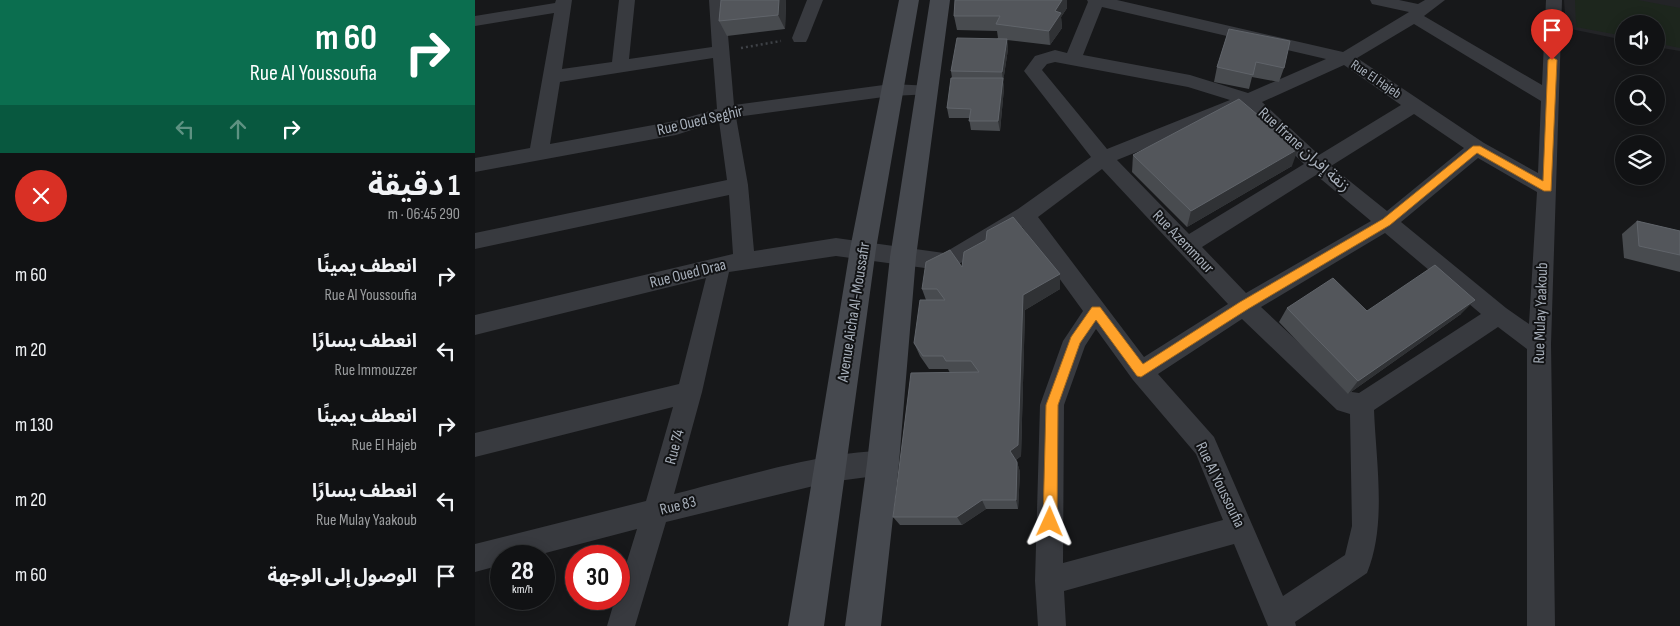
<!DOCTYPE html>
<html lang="ar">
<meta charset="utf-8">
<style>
:root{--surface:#111214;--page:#1e2022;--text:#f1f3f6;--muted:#9c9ea0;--line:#303234}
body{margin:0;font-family:"Sofia Sans Condensed","Noto Sans Arabic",sans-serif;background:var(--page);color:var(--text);direction:rtl;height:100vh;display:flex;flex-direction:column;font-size:19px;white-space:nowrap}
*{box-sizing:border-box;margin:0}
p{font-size:16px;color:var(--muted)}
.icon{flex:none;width:28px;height:28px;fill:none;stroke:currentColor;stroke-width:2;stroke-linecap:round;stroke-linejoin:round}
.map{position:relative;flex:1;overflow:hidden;direction:ltr}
.side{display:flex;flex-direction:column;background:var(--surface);width:475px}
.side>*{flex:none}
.top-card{background:#0b6e4f;color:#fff;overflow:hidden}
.fabs{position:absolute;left:1140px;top:15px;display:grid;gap:10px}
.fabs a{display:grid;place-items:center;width:50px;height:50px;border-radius:50%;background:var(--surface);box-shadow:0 2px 12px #0003,0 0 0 1px var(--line);font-size:25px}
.speed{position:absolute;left:15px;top:545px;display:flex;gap:10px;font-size:25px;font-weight:700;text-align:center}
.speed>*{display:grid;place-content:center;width:65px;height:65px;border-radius:50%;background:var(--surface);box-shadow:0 2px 12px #0003,0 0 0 1px var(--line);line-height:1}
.speed small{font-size:12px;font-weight:400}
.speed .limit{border:8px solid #d22;background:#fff;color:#111}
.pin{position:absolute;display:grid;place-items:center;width:42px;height:42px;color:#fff;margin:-51px -21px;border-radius:50% 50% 50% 0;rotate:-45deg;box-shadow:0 0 5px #0007}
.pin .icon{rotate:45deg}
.me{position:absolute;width:55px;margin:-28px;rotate:1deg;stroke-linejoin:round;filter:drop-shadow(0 0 4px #0008)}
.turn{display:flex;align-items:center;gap:18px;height:105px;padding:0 15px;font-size:22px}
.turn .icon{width:65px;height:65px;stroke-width:2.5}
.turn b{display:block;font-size:35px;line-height:42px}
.lanes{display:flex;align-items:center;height:48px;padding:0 15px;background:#0003;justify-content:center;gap:25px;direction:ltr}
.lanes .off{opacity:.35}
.round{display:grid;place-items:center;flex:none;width:52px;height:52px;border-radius:26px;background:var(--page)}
.overview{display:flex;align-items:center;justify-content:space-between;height:85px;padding:0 15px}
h1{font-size:30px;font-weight:700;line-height:38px}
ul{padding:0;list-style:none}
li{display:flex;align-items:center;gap:15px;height:75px;padding:0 15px}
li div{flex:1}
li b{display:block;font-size:19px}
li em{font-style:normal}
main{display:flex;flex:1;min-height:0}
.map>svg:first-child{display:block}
.built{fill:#232427}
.green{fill:#1d261d}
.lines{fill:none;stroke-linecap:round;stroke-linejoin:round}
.path{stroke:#3e4146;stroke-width:2.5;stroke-dasharray:2 3;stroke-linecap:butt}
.street{fill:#383a3f;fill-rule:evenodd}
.secondary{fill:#46494f;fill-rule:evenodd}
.wall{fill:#484b4f}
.shaded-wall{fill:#303235}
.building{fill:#53565b;stroke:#60646a}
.route{fill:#ffa22a;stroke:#a6691b}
.labels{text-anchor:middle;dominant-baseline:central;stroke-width:4;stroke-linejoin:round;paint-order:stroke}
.far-street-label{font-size:14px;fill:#a8b0bb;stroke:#121315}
.street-label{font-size:16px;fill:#a8b0bb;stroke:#121315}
</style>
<main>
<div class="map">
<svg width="1205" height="626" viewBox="0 0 1205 626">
<rect width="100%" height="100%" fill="#17181a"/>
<path class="built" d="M1089 0H1205V51L1181 47V24H1149V40L1091 28Z"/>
<path class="green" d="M1100 0H1163L1205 8V48L1181 43V24H1149V36L1101 27Z"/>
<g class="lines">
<path class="path" d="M266 48 306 41"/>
<g class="street">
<path d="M81 0H97L87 69 137 62 144 0H160L154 59 237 47 234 0H250L259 105 416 84 458 86 461 90 458 94 416 96 261 117 273 185 279 251 361 238 469 253 543 209 616 157 549 71 560 56 580 50 592 53 613 2 612 0H642L868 52 934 12 897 4 895 0H924L943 4 950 0H970L949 16 1067 85 1071 0H1087L1076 344 1080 626H1052V349L1023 327 899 410C901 462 912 525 892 573L820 622 821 626H793L759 544 589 591 591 626H563L560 581 565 405 588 341 608 311 547 227 472 271 361 256 254 272 227 392 199 494C240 484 385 441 417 454L421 463 417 472 408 475 355 482 191 522 160 626H132L140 599H144V587L162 529 59 556H26V565L0 572V544L171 501 198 407 0 457V433L204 384 231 278 0 335V315L258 254 254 195 0 249V233L252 180 244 121 201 135 0 172V158L55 148 79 13 0 26V16L80 3ZM627 7 851 59 773 93 715 75 608 55ZM939 24 1066 101 1063 173 1009 143 882 58ZM238 58 242 109 200 121 75 144 85 82ZM580 62 713 87 755 100 632 149 567 70 572 64ZM869 65 926 105 844 155 787 102ZM771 108 829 164 714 234 642 160ZM939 114 989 148 912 211 856 166ZM1003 158 1062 192 1054 324 1031 308 926 222ZM627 169 753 304 669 357 563 217ZM841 175 896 221 771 293 727 247ZM910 233 1006 314 884 393 877 392 786 307ZM767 319 862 410 875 414 877 526 870 555 808 596 739 437 683 374ZM621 329 658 380 721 454 748 520 588 563 589 405 610 346Z"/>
<path d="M332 0H348L333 38 331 42H319L317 38Z"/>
</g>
<g class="secondary">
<path d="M424 0H444L401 249 349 626H313L375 249Z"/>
<path d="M455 0H475L441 257 424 463 406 626H370L392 463 415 257Z"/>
</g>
</g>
<g class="wall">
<path d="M246 0H311L310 29 252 36 244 21Z"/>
<path d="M480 0H592V8L586 17 587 28 575 45 532 40 533 49 528 82 529 88 525 131 496 130 494 118H474L472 108 477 78 476 71 523 38 522 31 482 30 479 16Z"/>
<path d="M754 29 809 68 804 82 777 77 774 89 739 82 742 67Z"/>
<path d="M658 155 817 166 712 227 657 172Z"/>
<path d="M1162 221 1205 231V272L1149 258 1147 234Z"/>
<path d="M487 267 585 274V289L550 310 546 456 541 460 542 462 545 472 543 509H511L487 525H425L418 517 475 373 473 369H454L445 356 439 343 451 300 447 289Z"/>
<path d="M812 308 892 311 986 314 873 394 804 322Z"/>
</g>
<g class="shaded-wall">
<path d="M304 0H311V1L310 29 303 15Z"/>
<path d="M587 0H592V8L586 17 587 28 575 45 574 31 580 11Z"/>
<path d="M532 39 533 49 528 82 527 72Z"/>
<path d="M528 78 529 88 525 131 523 121Z"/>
<path d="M823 149 817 166 712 227 716 211Z"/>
<path d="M585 274V289L550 310 546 456 538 462 535 451 548 295Z"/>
<path d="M1000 300 986 314 873 394 883 381Z"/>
<path d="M542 462 545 472 543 509 541 500Z"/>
<path d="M507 500 511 509 487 525 482 517Z"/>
</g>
<g class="building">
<path d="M246 0H304L303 15 244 21Z"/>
<path d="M480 0H587L580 11 586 13 574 31 521 24 525 16H479Z"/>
<path d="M754 29 815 41 809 68 781 62 778 75 742 67Z"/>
<path d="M482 38 532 39 527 72 476 71Z"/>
<path d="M476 78H528L523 121H494L496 109 472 108Z"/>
<path d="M764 99 823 149 716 211 658 155Z"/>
<path d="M538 217 585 274 548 295 543 445 535 451 542 462 541 500H507L482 517H418L436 373 504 372 496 361H471L468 356H448L439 343 445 300H470L462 289H447L451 262 475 250 487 267 489 252 511 240 512 231Z"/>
<path d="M1162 221 1205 231V255L1164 246Z"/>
<path d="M960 265 1000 300 883 381 812 308 858 278 892 311Z"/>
</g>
<path class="route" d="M1077 57 1082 60 1076 191H1069L1002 153 915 225 773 309 666 377 662 376 621 320 605 343 583 405 582 522 580 527 575 529 570 527 568 522 571 405 596 337 617 307H625L668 364 765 302 908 219 998 146H1005L1068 181 1073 60Z"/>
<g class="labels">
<g class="far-street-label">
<text transform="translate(901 79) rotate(34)">Rue El Hajeb</text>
</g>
<g class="street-label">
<text transform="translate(225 121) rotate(-13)">Rue Oued Seghir</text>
<text transform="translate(829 150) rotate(42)">Rue Ifrane زنقة إفران</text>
<text transform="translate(708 242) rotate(46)">Rue Azemmour</text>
<text transform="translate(213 274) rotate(-14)">Rue Oued Draa</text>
<text transform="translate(379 312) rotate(-81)">Avenue Aicha Al-Moussafir</text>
<text transform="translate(1066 313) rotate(-88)">Rue Mulay Yaakoub</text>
<text transform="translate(200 447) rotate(-75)">Rue 74</text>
<text transform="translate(745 485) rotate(64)">Rue Al Youssoufia</text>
<text transform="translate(203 506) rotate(-14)">Rue 83</text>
</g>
</g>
</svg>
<div class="fabs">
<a><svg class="icon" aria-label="sound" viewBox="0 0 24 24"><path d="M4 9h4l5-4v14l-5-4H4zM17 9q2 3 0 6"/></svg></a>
<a><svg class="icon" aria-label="search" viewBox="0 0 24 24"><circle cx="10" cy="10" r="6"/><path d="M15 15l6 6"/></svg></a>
<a><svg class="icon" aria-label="layers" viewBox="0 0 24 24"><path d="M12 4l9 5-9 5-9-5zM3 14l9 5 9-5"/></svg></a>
</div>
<div class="speed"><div>28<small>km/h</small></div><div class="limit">30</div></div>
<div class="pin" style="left:1077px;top:60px;background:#d93025"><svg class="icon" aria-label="arrive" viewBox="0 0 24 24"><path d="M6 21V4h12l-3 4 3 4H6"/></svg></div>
<svg class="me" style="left:575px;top:522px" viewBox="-20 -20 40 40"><path d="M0-17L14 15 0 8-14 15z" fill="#ffa22a" stroke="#fff" stroke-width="4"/></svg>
</div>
<section class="side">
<div class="top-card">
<div class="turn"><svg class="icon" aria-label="right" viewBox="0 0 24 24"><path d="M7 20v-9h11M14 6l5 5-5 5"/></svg><div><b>60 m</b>Rue Al Youssoufia</div></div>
<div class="lanes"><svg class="icon off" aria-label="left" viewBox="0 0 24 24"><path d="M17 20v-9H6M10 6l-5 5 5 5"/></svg><svg class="icon off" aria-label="ahead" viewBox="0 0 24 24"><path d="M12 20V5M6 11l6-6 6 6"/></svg><svg class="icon" aria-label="right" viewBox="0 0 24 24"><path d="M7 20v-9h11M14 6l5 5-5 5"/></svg></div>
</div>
<div class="overview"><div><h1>1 دقيقة</h1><p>290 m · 06:45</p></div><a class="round" style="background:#d93025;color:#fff"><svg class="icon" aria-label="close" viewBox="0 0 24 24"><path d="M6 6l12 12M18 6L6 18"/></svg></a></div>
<ul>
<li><svg class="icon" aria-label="right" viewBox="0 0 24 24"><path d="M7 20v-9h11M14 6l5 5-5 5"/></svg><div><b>انعطف يمينًا</b><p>Rue Al Youssoufia</p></div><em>60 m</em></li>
<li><svg class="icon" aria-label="left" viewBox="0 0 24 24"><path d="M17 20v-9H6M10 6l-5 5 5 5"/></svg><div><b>انعطف يسارًا</b><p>Rue Immouzzer</p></div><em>20 m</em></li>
<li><svg class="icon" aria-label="right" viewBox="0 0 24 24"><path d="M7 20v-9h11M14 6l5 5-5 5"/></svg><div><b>انعطف يمينًا</b><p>Rue El Hajeb</p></div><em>130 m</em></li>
<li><svg class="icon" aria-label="left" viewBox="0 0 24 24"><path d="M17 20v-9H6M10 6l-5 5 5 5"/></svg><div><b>انعطف يسارًا</b><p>Rue Mulay Yaakoub</p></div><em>20 m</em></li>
<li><svg class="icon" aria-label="arrive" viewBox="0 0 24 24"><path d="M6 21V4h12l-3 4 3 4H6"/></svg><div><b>الوصول إلى الوجهة</b></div><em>60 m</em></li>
</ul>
</section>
</main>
